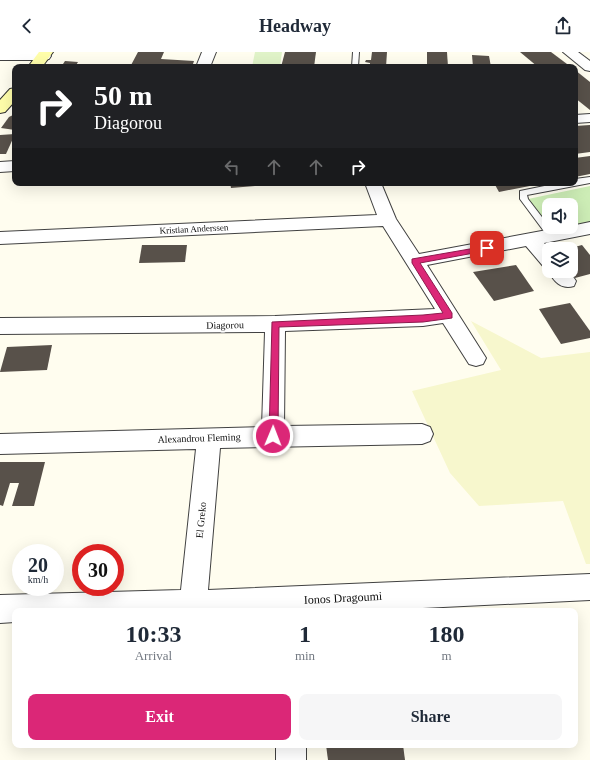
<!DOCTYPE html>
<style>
:root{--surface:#fff;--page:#f6f6f7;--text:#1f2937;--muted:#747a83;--accent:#db2777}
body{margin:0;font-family:Georgia,serif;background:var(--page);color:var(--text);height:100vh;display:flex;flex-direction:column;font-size:15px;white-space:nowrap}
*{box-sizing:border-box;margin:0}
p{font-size:13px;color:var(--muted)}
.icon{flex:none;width:22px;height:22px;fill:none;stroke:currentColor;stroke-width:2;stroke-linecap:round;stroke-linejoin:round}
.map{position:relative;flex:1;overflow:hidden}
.sheet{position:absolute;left:12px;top:556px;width:566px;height:140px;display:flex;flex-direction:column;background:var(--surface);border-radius:8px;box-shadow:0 4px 16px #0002}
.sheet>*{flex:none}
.guide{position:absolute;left:12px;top:12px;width:566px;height:122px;border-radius:8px;box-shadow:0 4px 16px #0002;background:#202124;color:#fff;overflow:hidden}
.buttons{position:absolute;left:542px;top:146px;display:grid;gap:8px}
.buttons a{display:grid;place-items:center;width:36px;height:36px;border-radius:8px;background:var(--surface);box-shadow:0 4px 16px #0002;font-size:20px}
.speed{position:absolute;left:12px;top:492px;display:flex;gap:8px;font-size:20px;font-weight:700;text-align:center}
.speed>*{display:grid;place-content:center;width:52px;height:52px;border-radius:50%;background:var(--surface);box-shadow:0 4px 16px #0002;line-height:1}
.speed small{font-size:10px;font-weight:400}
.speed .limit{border:6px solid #d22;background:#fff;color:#111}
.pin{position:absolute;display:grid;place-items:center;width:34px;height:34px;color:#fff;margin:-17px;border-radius:8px;box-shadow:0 2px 6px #0006}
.me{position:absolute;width:44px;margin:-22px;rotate:1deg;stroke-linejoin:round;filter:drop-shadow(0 0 3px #0008)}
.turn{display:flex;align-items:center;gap:14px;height:84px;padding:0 16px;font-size:18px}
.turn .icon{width:52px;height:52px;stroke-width:2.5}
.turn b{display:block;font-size:28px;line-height:34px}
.lanes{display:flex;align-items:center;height:38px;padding:0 16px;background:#0003;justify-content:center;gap:20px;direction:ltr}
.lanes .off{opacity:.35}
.eta{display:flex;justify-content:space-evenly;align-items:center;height:68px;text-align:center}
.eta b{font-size:24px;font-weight:800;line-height:28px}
.cta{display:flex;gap:8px;margin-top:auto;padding:8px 16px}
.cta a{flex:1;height:46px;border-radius:8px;background:var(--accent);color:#fff;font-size:16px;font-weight:800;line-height:46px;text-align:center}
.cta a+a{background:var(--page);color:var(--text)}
header{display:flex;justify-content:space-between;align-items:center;height:52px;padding:0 16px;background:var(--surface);font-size:18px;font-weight:800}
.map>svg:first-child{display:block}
.farmland{fill:#f7f7cd}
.green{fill:#cdedb6;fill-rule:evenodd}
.pitch{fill:#e0f3c8}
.building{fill:#58514a}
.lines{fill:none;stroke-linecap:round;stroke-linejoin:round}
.lane-casing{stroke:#414141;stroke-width:2}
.street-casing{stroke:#414141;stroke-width:2}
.secondary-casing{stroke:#303030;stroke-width:2}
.lane{fill:#fff;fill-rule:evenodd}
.street{fill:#fff;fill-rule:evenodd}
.secondary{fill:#fffeaa;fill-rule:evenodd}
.route{fill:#db2777;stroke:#8e194d}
.labels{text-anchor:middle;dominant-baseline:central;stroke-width:4;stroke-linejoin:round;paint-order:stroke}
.far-street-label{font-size:9px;fill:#0e0e0e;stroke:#fff}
.street-label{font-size:10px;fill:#0e0e0e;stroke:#fff}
.near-street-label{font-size:12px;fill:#0e0e0e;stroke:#fff}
</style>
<header><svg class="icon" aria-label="back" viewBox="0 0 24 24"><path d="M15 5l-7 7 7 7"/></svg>Headway<svg class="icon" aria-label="share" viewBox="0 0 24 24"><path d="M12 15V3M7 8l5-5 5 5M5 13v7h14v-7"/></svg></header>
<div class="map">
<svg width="590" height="708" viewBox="0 0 590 708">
<rect width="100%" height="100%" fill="#fffdef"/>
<path class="farmland" d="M471 269 541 306 590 300V512H586L563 449 479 454 450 421 412 339 501 318Z"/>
<path class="green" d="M590 134V171L552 179 528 147ZM549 153H571V175H549Z"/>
<path class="pitch" d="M255 0H282L280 15H252Z"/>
<g class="building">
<path d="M138 0H164L161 7 194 9 192 15H130Z"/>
<path d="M285 0H316L314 15H281Z"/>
<path d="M372 0H387L386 15H370V11L365 10 366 8H371Z"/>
<path d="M427 0H447L448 15H427Z"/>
<path d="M520 0H551L571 15H538Z"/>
<path d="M472 3 489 4 491 15H473Z"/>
<path d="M65 9 78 10 75 15H61Z"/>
<path d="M575 18 590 30V58L575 46Z"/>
<path d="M15 62V78L1 76 9 65Z"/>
<path d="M590 73V100L575 102V74Z"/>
<path d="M15 82 6 102H0V83Z"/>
<path d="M590 104V122L575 125V106Z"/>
<path d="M230 131H254L255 134 231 136Z"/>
<path d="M494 131H540V132L499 140Z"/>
<path d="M142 193H187L185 210 139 211Z"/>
<path d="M582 193 590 203V222L575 226 570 219 571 196Z"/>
<path d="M516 213 534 239 494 249 473 220Z"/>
<path d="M570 251 590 279V286L561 292 539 257Z"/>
<path d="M52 293 47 318 0 320 7 295Z"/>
<path d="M0 410H45L34 454H12L19 431H10L3 454 0 453Z"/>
<path d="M326 693H403L405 708H328Z"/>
</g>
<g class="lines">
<g class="lane-casing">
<g id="lane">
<path d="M353 0H359L358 15H352Z"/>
<path d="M590 125V131L527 143 528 147 555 182 556 184 555 186H549L520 147V139L559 131H575V127Z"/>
</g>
</g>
<g class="street-casing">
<g id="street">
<path d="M0 0H44L49 1 51 4 49 7 44 8H0Z"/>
<path d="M202 0H216L210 15H196Z"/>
<path d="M563 0H578L590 9V19L585 18Z"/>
<path d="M590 62V70L575 71V63Z"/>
<path d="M15 109V119L0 120V110Z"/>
<path d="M365 131H381L396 167 419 202 563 175H571V174L590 170V182L544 191 549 197V216L543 214 526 194 427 213 486 306 483 312 476 314 469 312 443 271 423 274 285 279 284 374 422 372 430 375 433 382 430 389 422 392 220 396 208 538 590 522V548L361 559H15V570L0 571V543L181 538 196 397 0 402V382L262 375 265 280 0 282V266L275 264 435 257 383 174 0 192V180L377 163Z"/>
<path d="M549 219H569L576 229 574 234C561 238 553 229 549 219Z"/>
<rect x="276" y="693" width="30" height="15"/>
</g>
</g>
<g class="secondary-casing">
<g id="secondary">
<path d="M39 0H53L42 15H28Z"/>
<path d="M15 36V49L5 60 0 61V48L10 37Z"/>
</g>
</g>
<use href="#lane" class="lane"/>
<use href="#street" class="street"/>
<use href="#secondary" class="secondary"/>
</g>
<path class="route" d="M487 194 491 196 490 198 420 211 452 261V266L423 270 279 275 278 384 277 387 273 389 270 387 269 384 272 270 423 263 443 261 412 211V207Z"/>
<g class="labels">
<g class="far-street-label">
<text transform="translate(194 177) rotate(-3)">Kristian Anderssen</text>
</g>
<g class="street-label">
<text transform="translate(225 273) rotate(-1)">Diagorou</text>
<text transform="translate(199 386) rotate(-2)">Alexandrou Fleming</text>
<text transform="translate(201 468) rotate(-84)">El Greko</text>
</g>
<g class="near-street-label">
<text transform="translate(343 546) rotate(-3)">Ionos Dragoumi</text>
</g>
</g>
</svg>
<div class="buttons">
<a><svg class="icon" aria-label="sound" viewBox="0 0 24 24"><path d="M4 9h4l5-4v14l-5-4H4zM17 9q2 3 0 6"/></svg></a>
<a><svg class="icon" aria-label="layers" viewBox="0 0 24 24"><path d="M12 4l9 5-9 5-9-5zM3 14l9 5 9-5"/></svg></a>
</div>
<div class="speed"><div>20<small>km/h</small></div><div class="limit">30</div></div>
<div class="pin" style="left:487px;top:196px;background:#d93025"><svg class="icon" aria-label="arrive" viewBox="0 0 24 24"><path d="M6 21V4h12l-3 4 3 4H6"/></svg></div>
<svg class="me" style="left:273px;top:384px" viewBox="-20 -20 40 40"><circle r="17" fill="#db2777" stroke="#fff" stroke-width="3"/><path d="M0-11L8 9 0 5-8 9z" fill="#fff"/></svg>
<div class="guide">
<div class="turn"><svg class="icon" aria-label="right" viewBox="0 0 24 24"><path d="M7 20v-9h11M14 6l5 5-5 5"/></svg><div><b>50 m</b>Diagorou</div></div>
<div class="lanes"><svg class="icon off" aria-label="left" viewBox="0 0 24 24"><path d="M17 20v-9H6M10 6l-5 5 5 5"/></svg><svg class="icon off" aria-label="ahead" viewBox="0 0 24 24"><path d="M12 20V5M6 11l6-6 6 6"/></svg><svg class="icon off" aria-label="ahead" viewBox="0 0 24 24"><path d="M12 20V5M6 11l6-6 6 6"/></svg><svg class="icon" aria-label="right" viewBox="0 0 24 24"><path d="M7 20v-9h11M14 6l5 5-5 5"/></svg></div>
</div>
<section class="sheet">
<div class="eta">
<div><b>10:33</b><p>Arrival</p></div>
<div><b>1</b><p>min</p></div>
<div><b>180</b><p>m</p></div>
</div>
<div class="cta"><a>Exit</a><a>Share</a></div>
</section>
</div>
